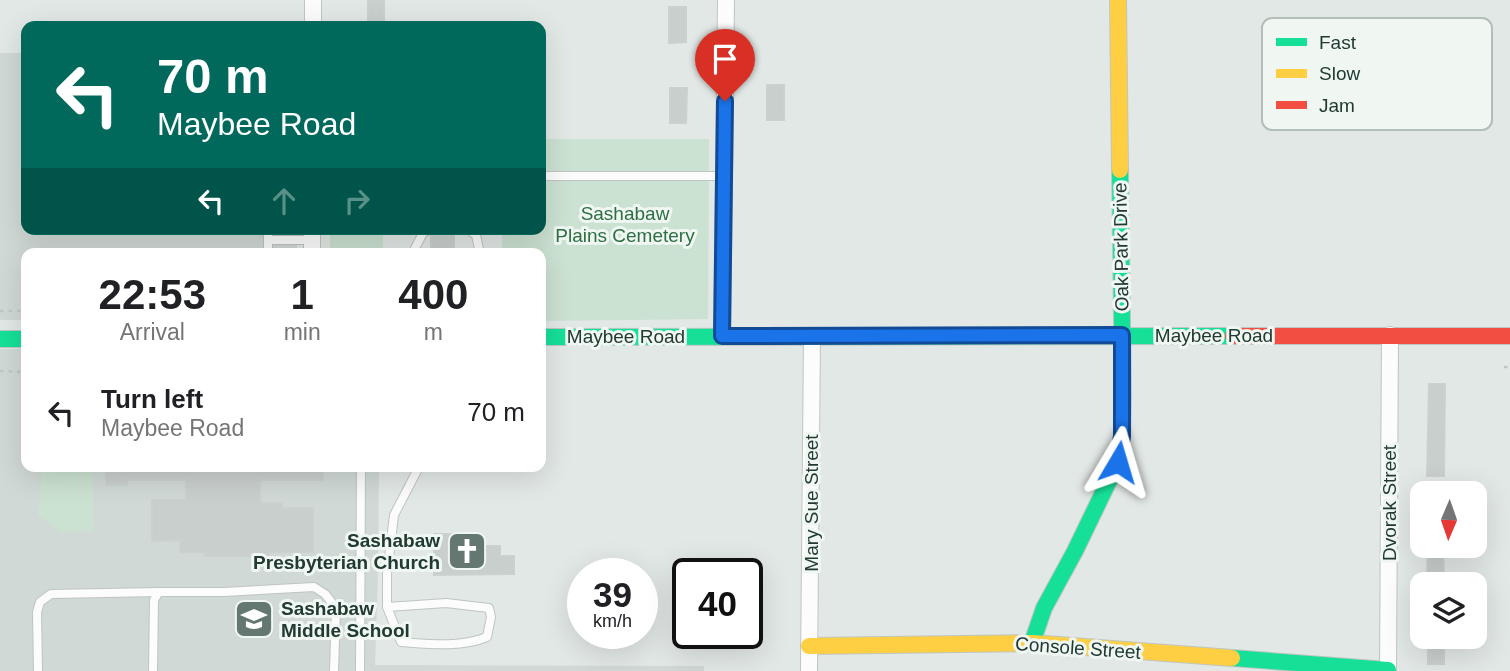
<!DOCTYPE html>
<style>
:root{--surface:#fff;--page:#f6f6f6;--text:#202124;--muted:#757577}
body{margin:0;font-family:Arial,sans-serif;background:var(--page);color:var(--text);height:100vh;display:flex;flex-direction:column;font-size:26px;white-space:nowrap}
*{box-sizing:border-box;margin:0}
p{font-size:23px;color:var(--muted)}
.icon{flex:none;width:38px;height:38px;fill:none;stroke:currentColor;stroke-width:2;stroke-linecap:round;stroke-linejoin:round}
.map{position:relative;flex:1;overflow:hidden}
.panel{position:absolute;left:21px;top:248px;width:525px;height:224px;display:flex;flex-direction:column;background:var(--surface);border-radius:14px;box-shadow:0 7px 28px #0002}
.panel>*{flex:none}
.guide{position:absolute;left:21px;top:21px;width:525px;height:214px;border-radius:14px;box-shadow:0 7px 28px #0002;background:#00695c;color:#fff;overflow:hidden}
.needle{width:46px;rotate:182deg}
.fabs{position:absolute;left:1410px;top:481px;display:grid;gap:14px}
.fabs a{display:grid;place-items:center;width:77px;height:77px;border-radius:14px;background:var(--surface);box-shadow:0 7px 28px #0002;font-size:35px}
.speed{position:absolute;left:567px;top:558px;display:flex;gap:14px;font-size:35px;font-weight:700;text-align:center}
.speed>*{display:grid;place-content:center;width:91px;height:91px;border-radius:50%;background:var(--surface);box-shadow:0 7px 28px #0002;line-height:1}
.speed small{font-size:18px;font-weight:400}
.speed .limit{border:4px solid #111;border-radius:10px;background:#fff;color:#111}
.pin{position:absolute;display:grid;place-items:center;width:60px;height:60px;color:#fff;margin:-72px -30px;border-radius:50% 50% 50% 0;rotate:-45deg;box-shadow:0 0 7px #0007}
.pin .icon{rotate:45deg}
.me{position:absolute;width:77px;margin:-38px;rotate:7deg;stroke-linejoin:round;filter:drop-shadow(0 0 5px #0008)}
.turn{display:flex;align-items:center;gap:24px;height:147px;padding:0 21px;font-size:32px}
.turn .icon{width:91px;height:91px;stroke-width:2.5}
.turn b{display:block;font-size:49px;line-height:60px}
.lanes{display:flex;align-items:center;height:66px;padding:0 21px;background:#0003;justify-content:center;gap:35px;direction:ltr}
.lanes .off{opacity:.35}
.eta{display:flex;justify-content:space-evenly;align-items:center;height:119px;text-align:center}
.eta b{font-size:42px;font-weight:700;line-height:49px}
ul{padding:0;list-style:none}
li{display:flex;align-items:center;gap:21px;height:91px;padding:0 21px}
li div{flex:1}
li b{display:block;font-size:26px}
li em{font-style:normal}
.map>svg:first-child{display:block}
.built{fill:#d0d9d5}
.green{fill:#cbe1d1}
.building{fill:#c9cfcc;stroke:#cbd1ce;stroke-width:2}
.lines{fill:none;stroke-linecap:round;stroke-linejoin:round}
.lane-casing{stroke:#bfc5c2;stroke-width:10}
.street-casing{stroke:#bfc5c2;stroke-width:18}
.fast-casing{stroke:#bec6c2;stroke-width:18}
.slow-casing{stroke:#bec6c2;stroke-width:18}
.jam-casing{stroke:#bec6c2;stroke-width:18}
.path{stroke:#c0c8c4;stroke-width:2.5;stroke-dasharray:3.5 5;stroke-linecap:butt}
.lane{stroke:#fbfcfb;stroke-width:8}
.street{stroke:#fbfcfb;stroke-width:16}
.fast{stroke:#16e098;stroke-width:16}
.slow{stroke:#ffcf43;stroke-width:16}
.jam{stroke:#f24e42;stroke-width:16}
.route-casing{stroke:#114b97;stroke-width:18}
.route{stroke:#1a73e8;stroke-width:12}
.labels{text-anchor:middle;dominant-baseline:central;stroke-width:6;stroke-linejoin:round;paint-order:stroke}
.park-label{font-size:19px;fill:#2d6f42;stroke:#f0f7f3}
.street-label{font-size:19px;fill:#213a32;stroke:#f0f7f3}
.poi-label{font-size:19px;font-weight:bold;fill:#213a32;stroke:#f0f7f3;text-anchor:end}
.key{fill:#f0f7f3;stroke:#b2beb9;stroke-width:2}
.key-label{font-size:19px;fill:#213a32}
</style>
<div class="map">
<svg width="1510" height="671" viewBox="0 0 1510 671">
<rect width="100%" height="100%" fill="#e2e8e5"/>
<g class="built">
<path d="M0 53H26V229H297V254H26V320H0Z"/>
<path d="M0 349H26V467H379L378 572 375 665 704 666V671H0Z"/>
</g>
<g class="green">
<path d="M541 139H709L708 319 541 321V254H502V229H541Z"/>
<rect x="330" y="229" width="53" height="25"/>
<path d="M42 467H92L94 531 61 532 38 516Z"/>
</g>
<g class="building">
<rect x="368" y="0" width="16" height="26"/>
<path d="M669 7H686V42L669 43Z"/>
<rect x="767" y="85" width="17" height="35"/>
<path d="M670 88H687L686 123H670Z"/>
<rect x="431" y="236" width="23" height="18"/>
<path d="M1429 384H1445L1444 476H1427Z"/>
<path d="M106 467H323V480H260V503H282V508H313V552H269V556H205V552H180V540L152 541V500H186V480H127V485H106Z"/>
<path d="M434 534H461V546H500V556H514V574L434 575Z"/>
<path d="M1428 546H1443L1444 584H1427Z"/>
<rect x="1428" y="637" width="16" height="27"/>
</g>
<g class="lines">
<g class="lane-casing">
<g id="lane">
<path d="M541 176H724"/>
<path d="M268 229V254"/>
<path d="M467 229 476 235 480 254"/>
<path d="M268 240H312"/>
<path d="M412 254 423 233 431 229"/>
<path d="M387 607 446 603 489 608 491 617 487 637C460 648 429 644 401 642L387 607V574L394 515 419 467"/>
<path d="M38 671 37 612 40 602 51 594 160 592"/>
<path d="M153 671 154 600 159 592H224L314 587 325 594 336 608 334 671"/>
<path d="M360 671 361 467"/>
</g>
</g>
<g class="street-casing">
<g id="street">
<path d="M313 26V0"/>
<path d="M312 254V229"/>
<path d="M722 336 726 0"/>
<path d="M809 671 812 336"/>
<path d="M1388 671 1390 335"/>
</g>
</g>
<g class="fast-casing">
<g id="fast">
<path d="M541 337 1233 336"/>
<path d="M0 339H26"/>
<path d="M1032 643 1044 608 1075 551 1118 462 1122 436 1123 395 1120 170"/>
<path d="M1232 658 1388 670"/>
</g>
</g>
<g class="slow-casing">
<g id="slow">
<path d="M1118 0 1120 170"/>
<path d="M809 646 1032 643 1232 658"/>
</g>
</g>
<g class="jam-casing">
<path id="jam" d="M1233 336H1510"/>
</g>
<g class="path">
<path d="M0 311H26"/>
<path d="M1504 367H1510"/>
<path d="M0 371 26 372"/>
</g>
<use href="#lane" class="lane"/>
<use href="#street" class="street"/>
<use href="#fast" class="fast"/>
<use href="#slow" class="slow"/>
<use href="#jam" class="jam"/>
</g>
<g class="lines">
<g class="route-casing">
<path id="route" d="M725 101 722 336 1122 335V436L1118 462"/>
</g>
<use href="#route" class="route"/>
</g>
<defs>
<g id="church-square" transform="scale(2.0125)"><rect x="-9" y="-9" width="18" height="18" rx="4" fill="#657771" stroke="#f0f7f3"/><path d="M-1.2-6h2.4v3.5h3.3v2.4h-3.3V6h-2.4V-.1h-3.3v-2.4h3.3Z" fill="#fff"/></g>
<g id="school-square" transform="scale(2.0125)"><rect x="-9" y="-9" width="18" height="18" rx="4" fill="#657771" stroke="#f0f7f3"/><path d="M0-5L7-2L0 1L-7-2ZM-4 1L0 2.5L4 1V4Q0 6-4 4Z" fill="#fff"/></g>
</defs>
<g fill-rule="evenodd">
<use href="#church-square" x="467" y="551"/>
<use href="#school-square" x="254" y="619"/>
</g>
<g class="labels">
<g class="park-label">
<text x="625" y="213">Sashabaw<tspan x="625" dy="22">Plains Cemetery</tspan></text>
</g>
<g class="street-label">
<text transform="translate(1121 247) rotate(-91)">Oak Park Drive</text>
<text x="1214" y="335">Maybee Road</text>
<text x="626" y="336">Maybee Road</text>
<text transform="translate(811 503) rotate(-90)">Mary Sue Street</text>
<text transform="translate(1389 503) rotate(-90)">Dvorak Street</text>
<text transform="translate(1078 648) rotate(4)">Console Street</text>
</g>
<g class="poi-label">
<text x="440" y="540">Sashabaw<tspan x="440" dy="22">Presbyterian Church</tspan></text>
<text x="281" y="608" text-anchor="start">Sashabaw<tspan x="281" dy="22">Middle School</tspan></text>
</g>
</g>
<rect x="1262" y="18" width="230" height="112" rx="10" class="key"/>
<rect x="1276" y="38" width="31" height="8" fill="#16e098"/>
<rect x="1276" y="69" width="31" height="9" fill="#ffcf43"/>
<rect x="1276" y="101" width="31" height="8" fill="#f24e42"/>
<g class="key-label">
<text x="1319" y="49">Fast</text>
<text x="1319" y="80">Slow</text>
<text x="1319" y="112">Jam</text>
</g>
</svg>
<div class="fabs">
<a><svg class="needle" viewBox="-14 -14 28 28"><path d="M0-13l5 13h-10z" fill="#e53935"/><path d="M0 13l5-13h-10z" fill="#757577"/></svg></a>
<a><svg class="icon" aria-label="layers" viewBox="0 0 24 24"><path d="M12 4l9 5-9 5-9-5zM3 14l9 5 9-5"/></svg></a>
</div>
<div class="speed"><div>39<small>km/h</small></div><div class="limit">40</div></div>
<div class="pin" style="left:725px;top:101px;background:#d93025"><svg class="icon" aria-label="arrive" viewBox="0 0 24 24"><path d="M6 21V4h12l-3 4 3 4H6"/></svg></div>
<svg class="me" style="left:1118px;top:462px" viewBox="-20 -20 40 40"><path d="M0-17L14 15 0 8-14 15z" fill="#1a73e8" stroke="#fff" stroke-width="4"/></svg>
<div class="guide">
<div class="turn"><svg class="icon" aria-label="left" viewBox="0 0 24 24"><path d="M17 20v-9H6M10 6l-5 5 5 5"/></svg><div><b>70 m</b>Maybee Road</div></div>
<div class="lanes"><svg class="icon" aria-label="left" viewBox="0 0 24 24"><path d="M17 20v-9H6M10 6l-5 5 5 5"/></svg><svg class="icon off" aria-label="ahead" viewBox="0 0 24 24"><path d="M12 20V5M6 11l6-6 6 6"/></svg><svg class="icon off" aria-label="right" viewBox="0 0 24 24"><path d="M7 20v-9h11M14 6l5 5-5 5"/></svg></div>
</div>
<section class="panel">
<div class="eta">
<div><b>22:53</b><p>Arrival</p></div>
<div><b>1</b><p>min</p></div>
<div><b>400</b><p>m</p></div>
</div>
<ul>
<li><svg class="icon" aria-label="left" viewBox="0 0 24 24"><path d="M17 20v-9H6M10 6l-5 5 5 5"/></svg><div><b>Turn left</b><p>Maybee Road</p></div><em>70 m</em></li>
</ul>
</section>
</div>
